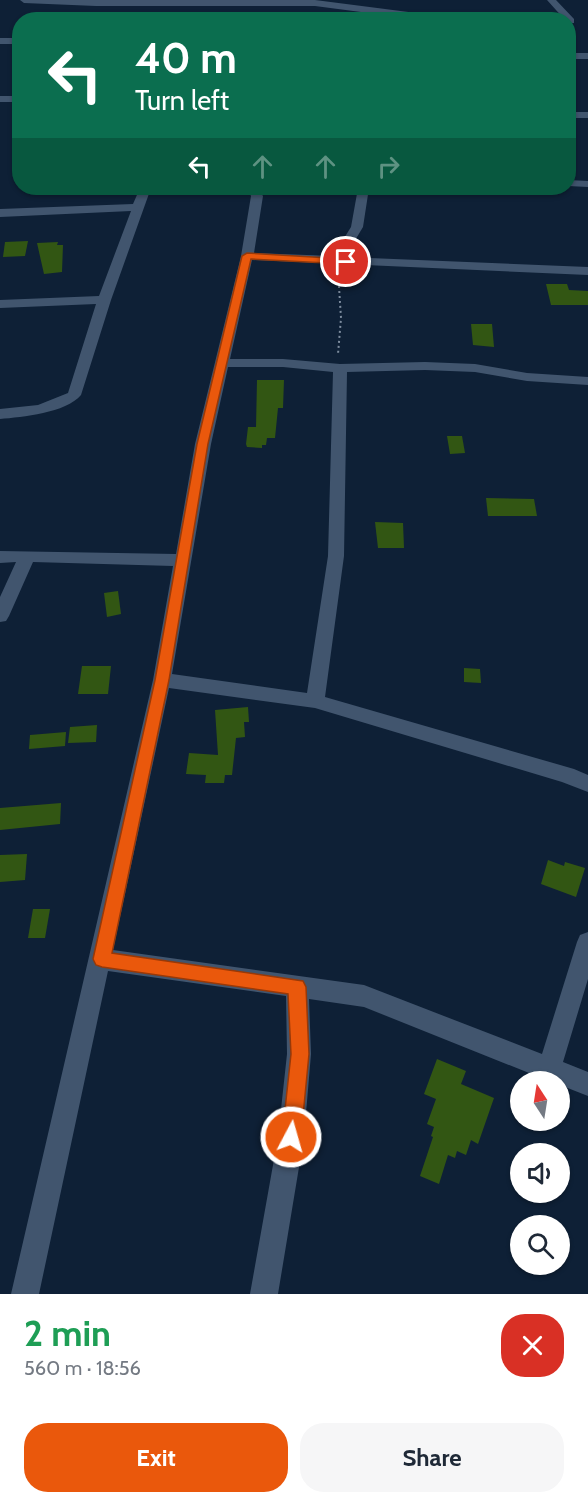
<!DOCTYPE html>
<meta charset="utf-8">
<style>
:root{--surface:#fff;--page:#f6f6f7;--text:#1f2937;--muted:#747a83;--accent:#ea580c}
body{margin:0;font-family:Cabin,sans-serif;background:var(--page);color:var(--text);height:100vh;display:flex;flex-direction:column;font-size:22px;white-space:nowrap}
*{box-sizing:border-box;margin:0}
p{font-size:20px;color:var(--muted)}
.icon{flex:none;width:33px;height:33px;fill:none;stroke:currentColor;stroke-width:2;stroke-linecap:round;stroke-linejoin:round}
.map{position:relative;height:1294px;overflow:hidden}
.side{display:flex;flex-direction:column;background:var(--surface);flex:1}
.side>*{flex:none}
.hud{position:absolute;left:12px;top:12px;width:564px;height:183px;border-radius:24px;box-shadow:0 2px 4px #0004;background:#0b6e4f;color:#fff;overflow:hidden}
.needle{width:39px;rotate:348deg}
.fabs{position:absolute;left:510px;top:1071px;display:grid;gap:12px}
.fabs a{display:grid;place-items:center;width:60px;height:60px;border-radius:50%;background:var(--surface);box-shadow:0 2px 4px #0004;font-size:30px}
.pin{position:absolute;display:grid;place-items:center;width:51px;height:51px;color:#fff;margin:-26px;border:3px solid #fff;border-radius:50%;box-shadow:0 2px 6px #0007}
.me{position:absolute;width:66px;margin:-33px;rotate:6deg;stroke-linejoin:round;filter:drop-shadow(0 0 4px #0008)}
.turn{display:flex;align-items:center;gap:21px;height:126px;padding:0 24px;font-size:27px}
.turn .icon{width:78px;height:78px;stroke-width:2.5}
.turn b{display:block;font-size:42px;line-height:51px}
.lanes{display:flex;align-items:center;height:57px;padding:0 24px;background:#0003;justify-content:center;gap:30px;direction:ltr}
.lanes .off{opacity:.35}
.round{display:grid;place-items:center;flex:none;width:63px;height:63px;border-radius:24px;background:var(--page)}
.summary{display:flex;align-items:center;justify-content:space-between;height:102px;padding:0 24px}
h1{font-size:36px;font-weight:700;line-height:45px;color:#1e9e55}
.primary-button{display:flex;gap:12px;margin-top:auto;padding:12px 24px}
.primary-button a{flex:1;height:69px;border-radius:24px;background:var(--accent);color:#fff;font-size:24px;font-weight:700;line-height:69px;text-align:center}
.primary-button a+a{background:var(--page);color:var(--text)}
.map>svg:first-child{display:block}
.building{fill:#325613}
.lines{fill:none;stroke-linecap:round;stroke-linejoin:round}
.path{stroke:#7e8d9f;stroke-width:2;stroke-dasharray:2 3;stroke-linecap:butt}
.street{fill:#41556e;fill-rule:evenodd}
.route{fill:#ea580c;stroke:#983908;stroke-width:1.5}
</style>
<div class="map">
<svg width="588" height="1294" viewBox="0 0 588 1294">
<rect width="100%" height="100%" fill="#0e2036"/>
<g class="building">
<path d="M28 241 25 256 3 257 5 242Z"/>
<path d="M58 242 57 245H63L62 272 44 274 37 243Z"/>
<path d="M546 284H567L569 290 588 291V305H551Z"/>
<path d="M471 324H492L494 347 473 345Z"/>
<path d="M257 380H284L283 408H278L275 438H267L266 445H262V448L247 447 246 444 248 427H256Z"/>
<path d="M447 436H462L465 453 450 454Z"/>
<path d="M486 498 534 499 537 516H488Z"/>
<path d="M375 522 403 523 404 548H378Z"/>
<path d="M118 591 121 614 107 617 104 593Z"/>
<path d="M82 666H111L108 694H78Z"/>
<path d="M464 668 480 669 481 683 464 682Z"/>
<path d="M248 707 249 722H244L245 737 236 738 232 775H225L224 783H205L206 775 186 774 189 753 218 755 215 710Z"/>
<path d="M97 725 96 742 68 743 70 727Z"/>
<path d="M66 732 65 746 29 749 30 735Z"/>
<path d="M61 803 60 824 0 830V808Z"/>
<path d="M27 854 25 880 0 882V855Z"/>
<path d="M548 860 564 866 565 862 585 868 576 897 541 884Z"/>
<path d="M33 909H50L45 938H28Z"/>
<path d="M437 1059 466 1071 461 1084 494 1098 478 1144 471 1140 466 1155 457 1151 455 1158 448 1155 439 1184 420 1176 433 1137 431 1136 434 1127 427 1124 436 1099 424 1094Z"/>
</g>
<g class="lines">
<path class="path" d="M338 271 341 318 338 354"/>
<g class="street">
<path d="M20 0H315L424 14 532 17 536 20H422L315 6H96L24 3Z"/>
<path d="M547 0H556L574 19V23H568V20H565Z"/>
<rect x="0" y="38" width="20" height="6"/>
<rect x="568" y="53" width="20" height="6"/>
<rect x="0" y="96" width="20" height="6"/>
<rect x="568" y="112" width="20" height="6"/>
<path d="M568 180 588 181V187L568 186Z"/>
<path d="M140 188H151L111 300 81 395C66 413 22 417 0 419V409L38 405 68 393 96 304 0 308V300L99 296 131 211 0 217V209L133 204Z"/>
<path d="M247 188H257L263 196 254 253 333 256 351 227 358 188H369L363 227 345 257 588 267V275L252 260 230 359H283L340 364 425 362 475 364 527 373 588 377V385L527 381 475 372 425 370 347 372 344 556 325 697 574 769 588 775V792L562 782 315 708 169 688 113 950 364 985 542 1054 577 942 580 935 588 932V979L563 1062 588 1072V1096L560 1085V1082L549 1081 364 1007 309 999 311 1054 304 1137 278 1294H250L278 1137 287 1054 286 996 108 971 39 1294H11L153 680 173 566 33 562 9 616 6 621 0 622V597L16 562 0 563V551L176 554 195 444 241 256 251 196ZM228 367H283L333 372 328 556 307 693 172 674 211 444Z"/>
</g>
</g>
<path class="route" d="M247 253 346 259 351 262 346 264 251 259 208 444 169 680 112 953 303 981 306 987 309 1054 301 1137 298 1144 291 1146 285 1144 282 1137 291 1054 288 994 102 967 96 965 93 959 155 680 197 444 242 256Z"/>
</svg>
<div class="fabs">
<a><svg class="needle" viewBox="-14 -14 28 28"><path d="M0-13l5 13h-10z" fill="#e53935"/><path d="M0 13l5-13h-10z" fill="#747a83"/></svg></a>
<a><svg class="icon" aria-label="sound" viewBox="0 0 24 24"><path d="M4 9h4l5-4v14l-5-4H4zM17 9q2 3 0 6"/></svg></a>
<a><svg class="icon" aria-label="search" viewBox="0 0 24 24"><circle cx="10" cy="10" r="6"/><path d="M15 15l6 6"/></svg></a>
</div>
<div class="pin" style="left:346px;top:262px;background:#d93025"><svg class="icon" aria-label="arrive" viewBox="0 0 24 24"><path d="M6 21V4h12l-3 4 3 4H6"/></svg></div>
<svg class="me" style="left:291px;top:1137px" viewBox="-20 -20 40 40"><circle r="17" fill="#ea580c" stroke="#fff" stroke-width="3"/><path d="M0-11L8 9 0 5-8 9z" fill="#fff"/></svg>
<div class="hud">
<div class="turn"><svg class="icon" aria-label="left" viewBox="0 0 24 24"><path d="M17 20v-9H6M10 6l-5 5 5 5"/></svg><div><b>40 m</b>Turn left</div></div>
<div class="lanes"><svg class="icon" aria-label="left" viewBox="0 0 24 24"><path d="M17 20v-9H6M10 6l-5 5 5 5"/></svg><svg class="icon off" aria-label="ahead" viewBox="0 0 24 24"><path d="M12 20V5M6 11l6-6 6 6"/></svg><svg class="icon off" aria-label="ahead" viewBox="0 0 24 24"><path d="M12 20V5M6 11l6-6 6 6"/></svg><svg class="icon off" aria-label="right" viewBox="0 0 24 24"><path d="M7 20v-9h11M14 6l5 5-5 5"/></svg></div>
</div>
</div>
<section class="side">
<div class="summary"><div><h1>2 min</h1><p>560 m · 18:56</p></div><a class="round" style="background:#d93025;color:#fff"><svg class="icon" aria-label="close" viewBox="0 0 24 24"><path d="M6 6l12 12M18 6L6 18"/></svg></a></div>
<div class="primary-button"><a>Exit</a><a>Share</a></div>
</section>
